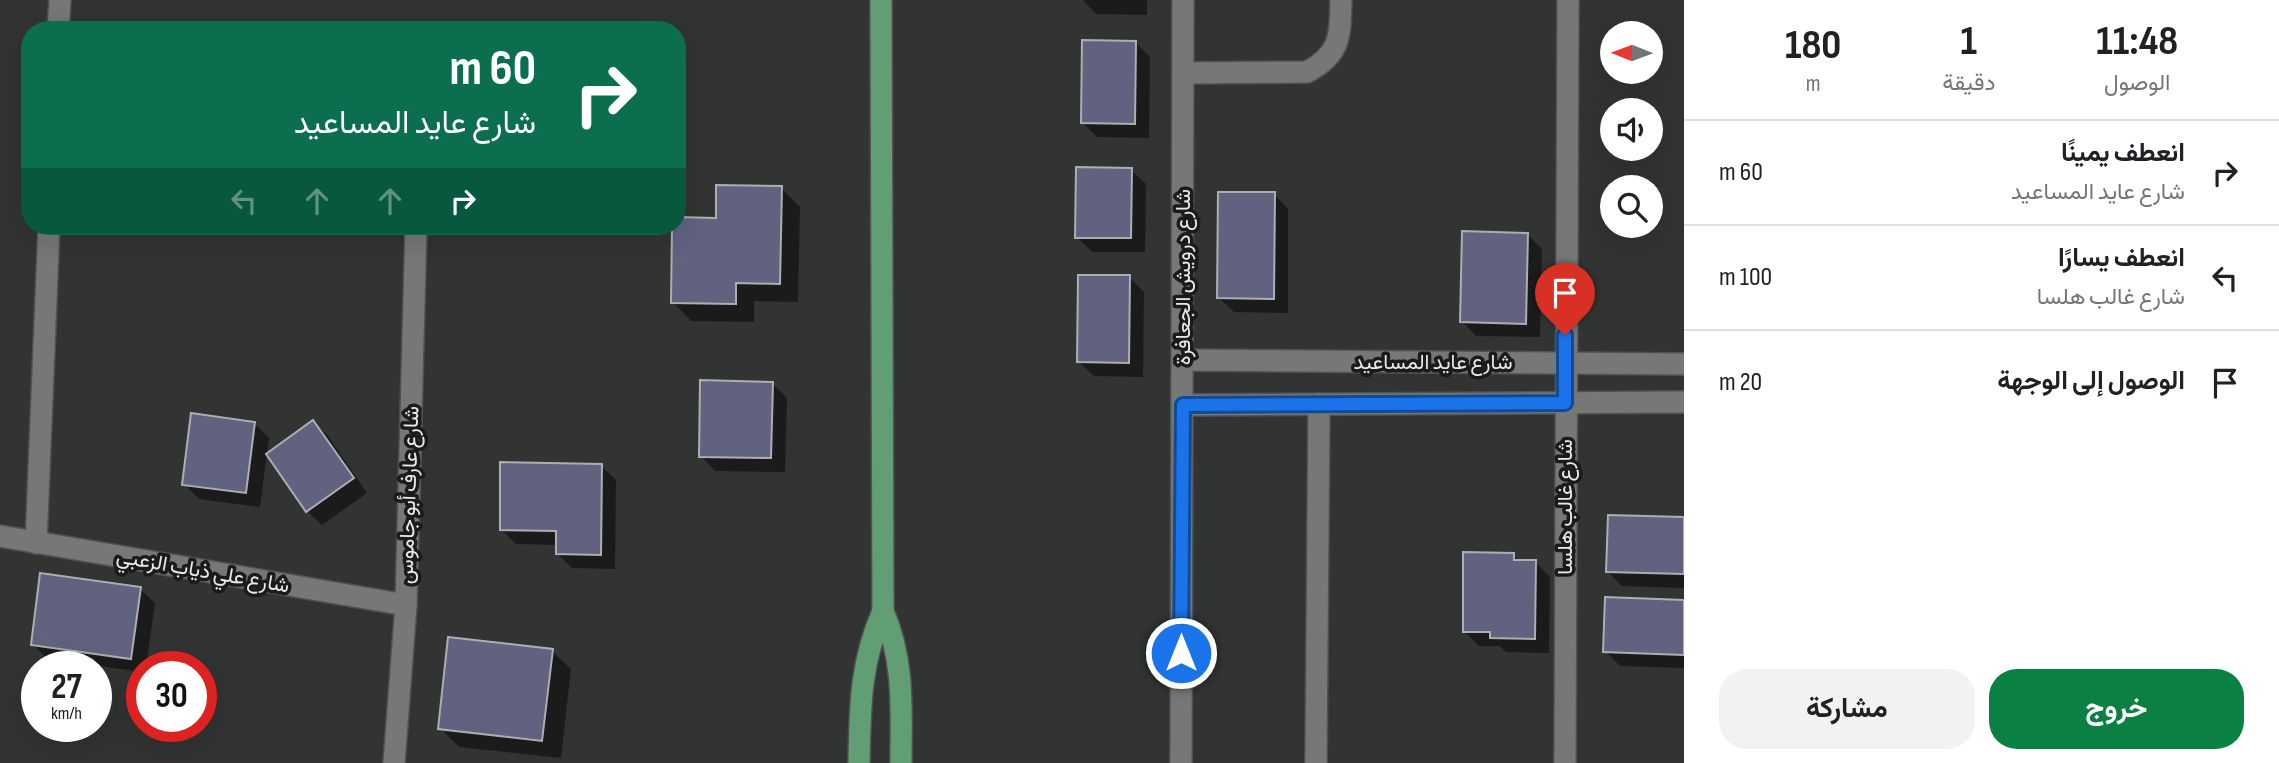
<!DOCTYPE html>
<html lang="ar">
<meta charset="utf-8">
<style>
:root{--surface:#fff;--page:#f2f2f2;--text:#202124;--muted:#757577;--line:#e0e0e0;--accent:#0b8043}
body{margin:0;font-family:"Sofia Sans Condensed",Vazirmatn,sans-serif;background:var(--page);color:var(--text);direction:rtl;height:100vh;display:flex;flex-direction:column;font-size:26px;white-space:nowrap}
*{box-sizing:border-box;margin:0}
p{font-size:23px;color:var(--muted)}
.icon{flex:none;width:38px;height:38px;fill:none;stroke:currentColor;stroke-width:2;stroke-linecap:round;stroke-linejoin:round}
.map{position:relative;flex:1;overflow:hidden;direction:ltr}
.details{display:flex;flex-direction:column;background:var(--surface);width:595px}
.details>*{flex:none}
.guide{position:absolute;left:21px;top:21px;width:665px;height:214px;border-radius:28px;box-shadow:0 7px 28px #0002;direction:rtl;background:#0b6e4f;color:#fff;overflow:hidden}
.needle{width:46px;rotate:271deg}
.fabs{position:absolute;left:1600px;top:21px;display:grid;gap:14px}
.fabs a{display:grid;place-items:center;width:63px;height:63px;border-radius:50%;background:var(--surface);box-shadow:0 7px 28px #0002;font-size:35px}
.speed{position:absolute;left:21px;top:651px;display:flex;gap:14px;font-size:35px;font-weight:700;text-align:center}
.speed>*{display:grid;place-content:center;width:91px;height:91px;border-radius:50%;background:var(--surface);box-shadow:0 7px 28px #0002;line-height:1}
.speed small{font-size:18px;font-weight:400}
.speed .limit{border:10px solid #d22;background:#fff;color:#111}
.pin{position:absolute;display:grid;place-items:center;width:60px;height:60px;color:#fff;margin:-72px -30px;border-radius:50% 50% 50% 0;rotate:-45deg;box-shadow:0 0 7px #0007}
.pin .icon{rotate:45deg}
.me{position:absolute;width:77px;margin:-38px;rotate:0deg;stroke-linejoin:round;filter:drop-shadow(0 0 5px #0008)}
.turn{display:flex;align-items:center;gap:24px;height:147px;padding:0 35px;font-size:32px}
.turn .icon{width:91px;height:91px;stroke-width:2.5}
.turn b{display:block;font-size:49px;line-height:60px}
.lanes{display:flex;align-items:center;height:66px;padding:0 35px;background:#0003;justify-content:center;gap:35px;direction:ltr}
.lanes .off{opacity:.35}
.eta{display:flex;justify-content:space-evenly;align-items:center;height:119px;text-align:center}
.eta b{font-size:42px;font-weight:700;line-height:49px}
.action{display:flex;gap:14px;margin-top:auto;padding:14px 35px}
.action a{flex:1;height:80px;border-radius:28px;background:var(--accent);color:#fff;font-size:28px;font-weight:700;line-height:80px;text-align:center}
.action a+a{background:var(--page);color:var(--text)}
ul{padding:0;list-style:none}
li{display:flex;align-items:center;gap:21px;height:105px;padding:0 35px;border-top:2px solid var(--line)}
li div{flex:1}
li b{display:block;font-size:26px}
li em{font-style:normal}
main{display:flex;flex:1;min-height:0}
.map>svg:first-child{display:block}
.shadow{fill:#0007}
.building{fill:#606280;stroke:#aeaeb2;stroke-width:2}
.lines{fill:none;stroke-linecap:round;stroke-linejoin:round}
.minor-casing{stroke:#4f5250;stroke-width:24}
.major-casing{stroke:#4f5250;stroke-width:24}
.minor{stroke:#757876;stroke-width:21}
.major{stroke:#619e74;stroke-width:21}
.route-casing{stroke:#114b97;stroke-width:18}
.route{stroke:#1a73e8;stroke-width:12}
.labels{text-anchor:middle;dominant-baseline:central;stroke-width:7;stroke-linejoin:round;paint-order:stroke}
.street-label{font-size:21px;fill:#e8eae9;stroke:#1a1b1a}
</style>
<main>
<section class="details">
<div class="eta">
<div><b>11:48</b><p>الوصول</p></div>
<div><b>1</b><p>دقيقة</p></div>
<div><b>180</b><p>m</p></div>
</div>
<ul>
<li><svg class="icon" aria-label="right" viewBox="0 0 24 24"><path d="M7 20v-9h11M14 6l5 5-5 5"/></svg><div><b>انعطف يمينًا</b><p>شارع عايد المساعيد</p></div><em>60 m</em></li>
<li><svg class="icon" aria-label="left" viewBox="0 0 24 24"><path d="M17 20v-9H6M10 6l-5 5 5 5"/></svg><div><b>انعطف يسارًا</b><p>شارع غالب هلسا</p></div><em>100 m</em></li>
<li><svg class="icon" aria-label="arrive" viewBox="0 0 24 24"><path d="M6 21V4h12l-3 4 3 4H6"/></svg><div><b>الوصول إلى الوجهة</b></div><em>20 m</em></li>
</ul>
<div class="action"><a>خروج</a><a>مشاركة</a></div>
</section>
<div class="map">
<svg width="1684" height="763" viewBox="0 0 1684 763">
<rect width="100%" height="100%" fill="#313432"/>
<g class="shadow">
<path d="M1083 0H1147V15L1096 14Z"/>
<path d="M1135 42 1150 57 1149 138 1097 137 1082 122Z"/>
<path d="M1131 170 1146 184 1145 252H1092L1077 237Z"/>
<path d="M781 188 800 207 798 302 754 301V322L691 321 673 302 674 226 717 220Z"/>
<path d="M1274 194 1288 209V313L1234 312 1219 298Z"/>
<path d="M1527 234 1542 249 1540 337 1476 336 1462 321Z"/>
<path d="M1129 277 1144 292 1143 377 1094 376 1079 362Z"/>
<path d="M772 383 787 398 785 472 715 471 701 456Z"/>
<path d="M313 422 328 436 367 493 322 525 307 511Z"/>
<path d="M254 423 269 438 260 507 199 499 184 484Z"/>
<path d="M601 466 616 480 615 569 572 568 557 553V545L516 544 501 529Z"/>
<path d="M1684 519V588L1622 586 1607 571Z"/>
<path d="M1513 555 1520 562H1535L1550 577 1549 653 1506 652 1500 646H1479L1465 632Z"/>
<path d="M140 589 155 603 146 667H142V672L47 659 33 644Z"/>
<path d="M1684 602V668L1620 666 1605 651Z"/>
<path d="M552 651 571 669 561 758 459 747 440 728Z"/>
</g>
<g class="building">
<path d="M1082 40 1136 41 1135 124 1081 123Z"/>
<path d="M1076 167 1132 168 1131 238H1075Z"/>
<path d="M716 185 782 186 780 284 736 283V304L671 303 672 226H677V217L716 218Z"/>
<path d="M1218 192H1275L1274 299 1217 298Z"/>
<path d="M1462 231 1528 233 1526 324 1460 322Z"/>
<path d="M1078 275H1130L1129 363 1077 362Z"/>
<path d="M700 380 773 382 771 458 699 457Z"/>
<path d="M191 413 255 422 246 493 182 485Z"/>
<path d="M313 420 354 478 306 512 266 454Z"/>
<path d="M500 462 602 464 601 555 556 554V531L500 530Z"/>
<path d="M1608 515 1684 517V574L1606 572Z"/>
<path d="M1463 552 1514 553V560H1536L1535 639 1490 638V632H1463Z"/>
<path d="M40 573 141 587 131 659 31 645Z"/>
<path d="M1605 597 1684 600V655L1603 652Z"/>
<path d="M448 637 553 649 542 741 438 729Z"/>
</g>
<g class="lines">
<g class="minor-casing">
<g id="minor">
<path d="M58 30 60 0"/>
<path d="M1183 73 1307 72C1341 54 1340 36 1341 0"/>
<path d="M1183 360 1684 364"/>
<path d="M1183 405 1684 402"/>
<path d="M0 536 406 605"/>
<path d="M36 543 49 226"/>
<path d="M394 763 406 605 416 226"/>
<path d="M1181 763 1183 0"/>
<path d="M1316 763 1319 404"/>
<path d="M1565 763 1568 0"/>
</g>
</g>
<g class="major-casing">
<g id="major">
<path d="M881 0 883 611C905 662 901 709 901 763"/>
<path d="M859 763C860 707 860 663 883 611"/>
</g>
</g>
<use href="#minor" class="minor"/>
<use href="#major" class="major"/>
</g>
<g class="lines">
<g class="route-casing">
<path id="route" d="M1181 653 1183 405 1565 403V335"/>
</g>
<use href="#route" class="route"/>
</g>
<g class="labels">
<g class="street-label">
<text transform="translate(1183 277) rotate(-90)">شارع درويش الجعافرة</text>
<text x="1433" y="362">شارع عايد المساعيد</text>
<text transform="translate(409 495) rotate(-88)">شارع عارف أبو جاموس</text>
<text transform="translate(1565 507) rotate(-90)">شارع غالب هلسا</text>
<text transform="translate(203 571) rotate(10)">شارع علي ذياب الزعبي</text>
</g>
</g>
</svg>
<div class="fabs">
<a><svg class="needle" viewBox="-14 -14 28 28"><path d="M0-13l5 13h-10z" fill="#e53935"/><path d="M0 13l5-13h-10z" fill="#757577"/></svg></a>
<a><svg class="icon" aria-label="sound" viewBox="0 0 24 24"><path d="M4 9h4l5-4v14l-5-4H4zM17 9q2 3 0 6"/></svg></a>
<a><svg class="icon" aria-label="search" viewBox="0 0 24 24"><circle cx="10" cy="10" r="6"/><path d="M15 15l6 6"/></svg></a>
</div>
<div class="speed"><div>27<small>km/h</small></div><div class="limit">30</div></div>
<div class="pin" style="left:1565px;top:335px;background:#d93025"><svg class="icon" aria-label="arrive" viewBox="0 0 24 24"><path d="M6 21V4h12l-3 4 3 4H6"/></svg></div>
<svg class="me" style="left:1181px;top:653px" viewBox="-20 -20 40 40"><circle r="17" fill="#1a73e8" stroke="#fff" stroke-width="3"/><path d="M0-11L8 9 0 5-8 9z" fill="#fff"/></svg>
<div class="guide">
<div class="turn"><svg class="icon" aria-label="right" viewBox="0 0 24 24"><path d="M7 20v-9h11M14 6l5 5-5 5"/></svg><div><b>60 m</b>شارع عايد المساعيد</div></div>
<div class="lanes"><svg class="icon off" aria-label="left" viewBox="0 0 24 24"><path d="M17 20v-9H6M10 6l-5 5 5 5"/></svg><svg class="icon off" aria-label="ahead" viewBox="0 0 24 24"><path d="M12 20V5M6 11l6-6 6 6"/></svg><svg class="icon off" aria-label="ahead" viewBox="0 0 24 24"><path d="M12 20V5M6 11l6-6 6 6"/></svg><svg class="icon" aria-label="right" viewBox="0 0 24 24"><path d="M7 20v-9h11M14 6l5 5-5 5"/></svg></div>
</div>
</div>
</main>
